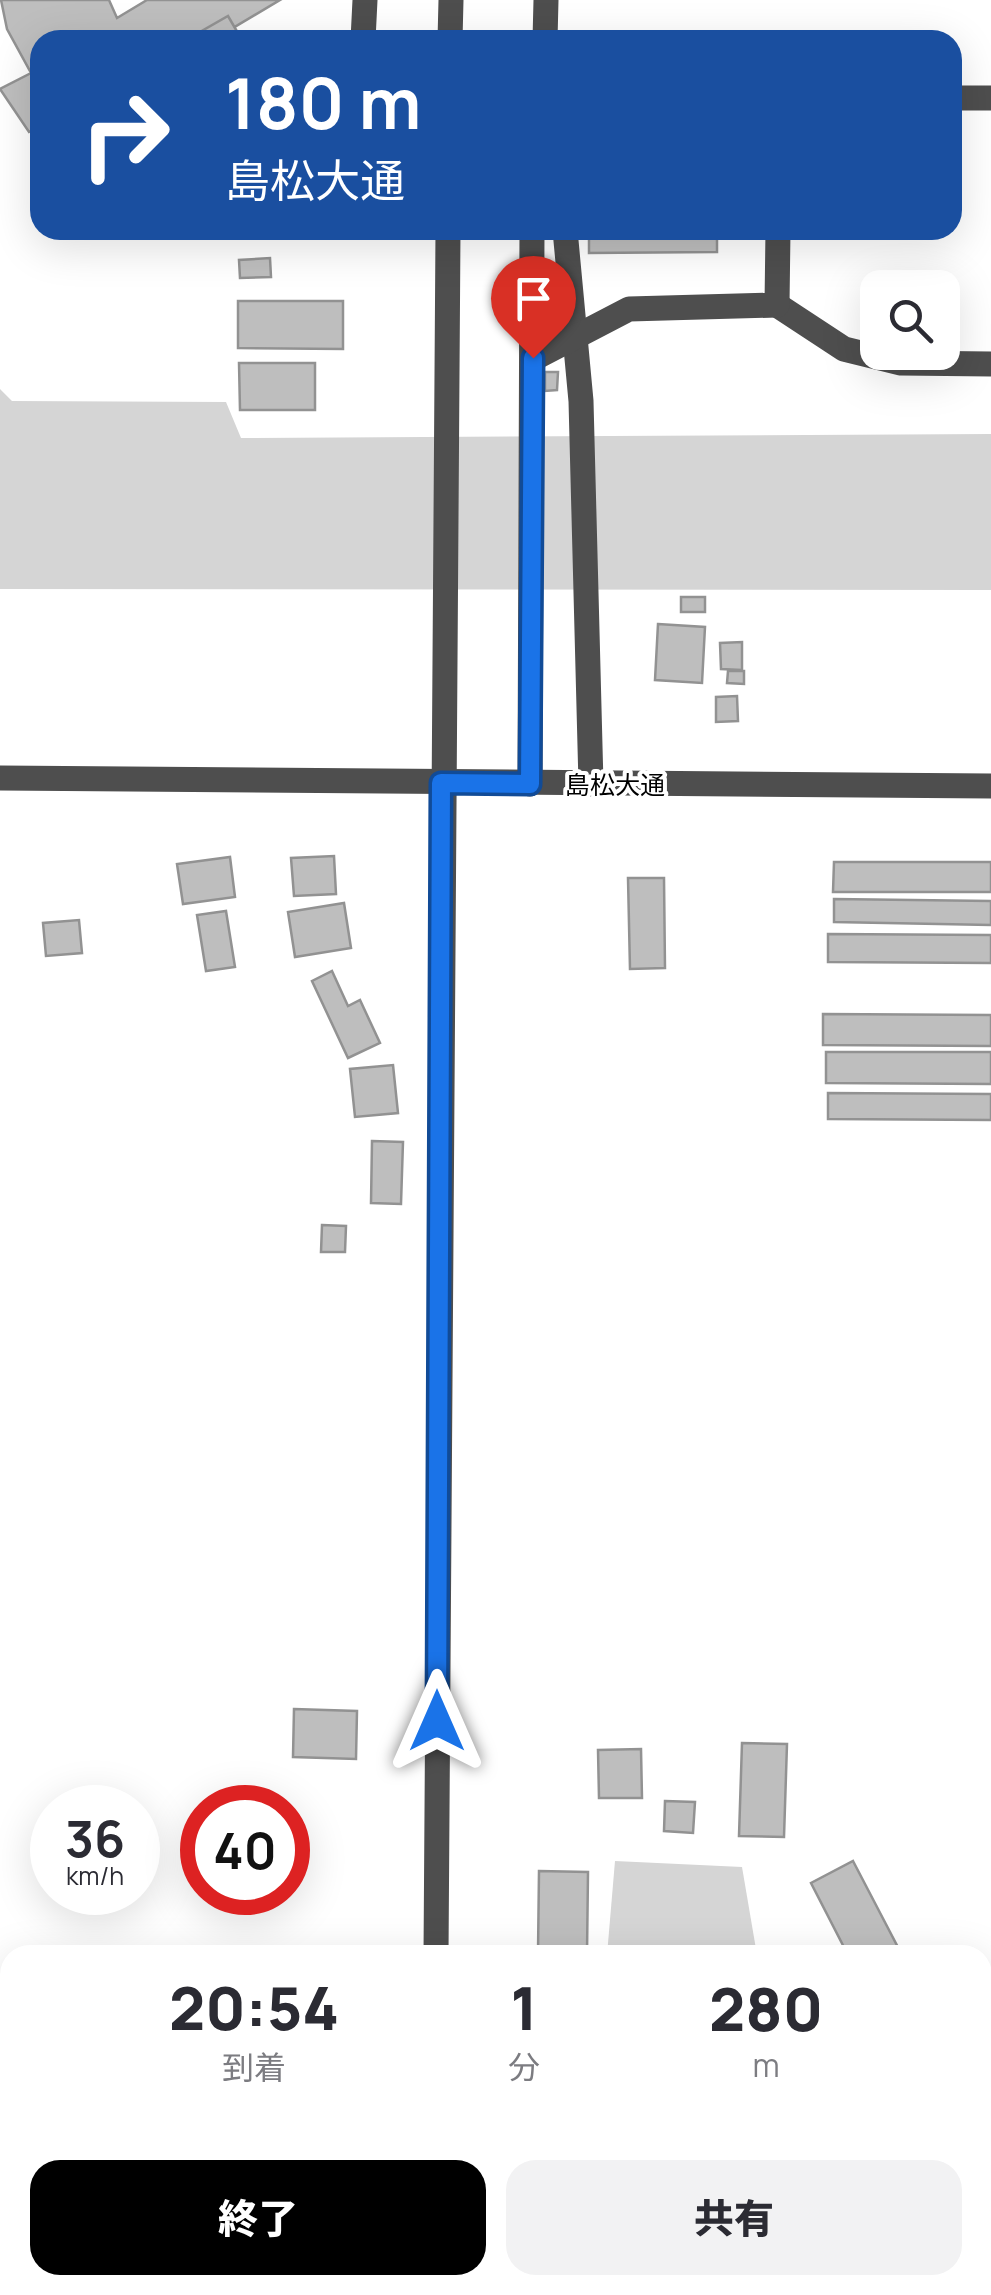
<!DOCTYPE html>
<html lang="ja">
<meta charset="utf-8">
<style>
:root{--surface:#fff;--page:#f2f2f3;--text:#2b2b33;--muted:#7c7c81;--accent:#000}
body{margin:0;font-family:Manrope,"Noto Sans JP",sans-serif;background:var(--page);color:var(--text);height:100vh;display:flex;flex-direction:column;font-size:38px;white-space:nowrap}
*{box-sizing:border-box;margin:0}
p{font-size:32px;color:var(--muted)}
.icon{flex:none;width:55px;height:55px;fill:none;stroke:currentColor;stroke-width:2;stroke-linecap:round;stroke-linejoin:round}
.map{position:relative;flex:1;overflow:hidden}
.details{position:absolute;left:0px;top:1945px;width:992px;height:350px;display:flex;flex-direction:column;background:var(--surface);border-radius:30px 30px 0 0;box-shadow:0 10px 40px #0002}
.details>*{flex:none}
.top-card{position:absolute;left:30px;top:30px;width:932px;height:210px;border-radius:30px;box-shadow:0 10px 40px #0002;background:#1a4fa0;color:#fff;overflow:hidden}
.controls{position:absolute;left:860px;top:270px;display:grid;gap:20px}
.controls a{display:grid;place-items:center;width:100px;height:100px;border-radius:20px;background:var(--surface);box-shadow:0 10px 40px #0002;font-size:50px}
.speed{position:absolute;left:30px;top:1785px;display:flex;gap:20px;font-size:50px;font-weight:700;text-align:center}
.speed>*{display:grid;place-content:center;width:130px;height:130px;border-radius:50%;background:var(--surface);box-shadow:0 10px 40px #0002;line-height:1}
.speed small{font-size:25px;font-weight:400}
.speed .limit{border:15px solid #d22;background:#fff;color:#111}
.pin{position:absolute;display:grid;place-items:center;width:85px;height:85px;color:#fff;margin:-102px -42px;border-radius:50% 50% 50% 0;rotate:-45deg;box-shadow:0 0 10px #0007}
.pin .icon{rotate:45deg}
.me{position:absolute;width:110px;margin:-55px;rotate:0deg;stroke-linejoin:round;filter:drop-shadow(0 0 8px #0008)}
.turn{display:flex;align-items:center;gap:35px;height:210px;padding:0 30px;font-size:45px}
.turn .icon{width:130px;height:130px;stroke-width:2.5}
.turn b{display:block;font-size:70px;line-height:85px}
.eta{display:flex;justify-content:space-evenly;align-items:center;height:170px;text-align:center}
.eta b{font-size:60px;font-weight:800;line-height:70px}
.primary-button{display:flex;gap:20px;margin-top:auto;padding:20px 30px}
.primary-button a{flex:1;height:115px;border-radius:30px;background:var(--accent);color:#fff;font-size:40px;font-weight:800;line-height:115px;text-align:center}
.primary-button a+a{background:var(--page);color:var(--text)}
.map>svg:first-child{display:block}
.green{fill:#d5d5d5}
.building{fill:#bebebe;stroke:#929292;stroke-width:2.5}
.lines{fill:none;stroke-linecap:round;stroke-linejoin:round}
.minor{stroke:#4e4e4e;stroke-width:25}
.route-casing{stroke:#114b97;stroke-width:25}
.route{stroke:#1a73e8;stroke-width:18}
.labels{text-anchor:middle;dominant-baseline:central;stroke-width:8;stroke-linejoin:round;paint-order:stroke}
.street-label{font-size:25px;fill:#000;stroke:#fff}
</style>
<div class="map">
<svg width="991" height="2295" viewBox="0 0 991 2295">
<rect width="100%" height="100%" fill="#fff"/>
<g class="green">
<path d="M0 389 12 401 226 402 241 438 991 434V590L0 589Z"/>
<path d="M615 1861 742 1867 757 1955H607Z"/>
<path d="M491 2285H900V2295H490Z"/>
</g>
<g class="building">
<path d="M1 0H109L117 18 147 0H280L223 34 227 40H40V127L29 132 0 89 31 73 7 29Z"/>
<path d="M228 16 242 40H186Z"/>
<path d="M589 230H717V252L589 253Z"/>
<path d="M270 258 271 277 240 278 239 260Z"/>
<path d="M238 301H343V349L238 348Z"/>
<path d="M239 363H315V410H240Z"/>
<path d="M545 372H558L557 390 545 391Z"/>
<rect x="681" y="597" width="24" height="15"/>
<path d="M658 624 705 627 702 683 655 680Z"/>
<path d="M742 642V670L721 669 720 643Z"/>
<path d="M728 671H744V684L727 683Z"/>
<path d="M737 696 738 721 716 722V697Z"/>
<path d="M334 856 336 894 294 896 291 858Z"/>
<path d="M230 857 235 897 183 904 177 864Z"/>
<path d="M834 862H991V892H833Z"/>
<path d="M628 878H664L665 968 630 969Z"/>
<path d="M834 899 991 901V925L834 922Z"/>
<path d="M344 903 351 948 295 957 288 912Z"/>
<path d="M226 911 235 967 206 971 197 915Z"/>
<path d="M79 920 82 953 46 956 43 923Z"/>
<path d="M828 934 991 935V963L828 962Z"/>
<path d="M332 971 348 1006 360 1000 380 1043 348 1058 312 981Z"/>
<path d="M823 1014 991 1015V1046L823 1045Z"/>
<path d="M826 1052H991V1084L826 1083Z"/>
<path d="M393 1065 398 1113 355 1117 350 1069Z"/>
<path d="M828 1093 991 1094V1120L828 1119Z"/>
<path d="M372 1141 403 1142 401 1204 371 1203Z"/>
<path d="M322 1225 346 1226 345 1252H321Z"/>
<path d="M294 1709 357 1711 356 1759 293 1757Z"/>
<path d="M742 1743 787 1744 784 1837 739 1836Z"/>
<path d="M641 1749 642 1798H599L598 1750Z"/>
<path d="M665 1801 695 1802 693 1833 664 1831Z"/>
<path d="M853 1861 902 1955H848L811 1883Z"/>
<path d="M539 1871 588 1872 587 1954 538 1953Z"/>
</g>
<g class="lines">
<g class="minor">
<path d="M363 40 365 0"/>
<path d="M450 40 451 0"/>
<path d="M545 40 546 0"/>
<path d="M952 98H991"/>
<path d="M565 230 581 401 591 784"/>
<path d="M777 305 844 349 901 363 991 364"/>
<path d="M533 359 629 309 777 305 778 230"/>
<path d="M0 778 991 786"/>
<path d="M530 784 532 230"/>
<path d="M436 1955 448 230"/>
<path d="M435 2295V2285"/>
</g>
</g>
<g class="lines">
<g class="route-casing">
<path id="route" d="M437 1721 441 783 530 784 533 358"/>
</g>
<use href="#route" class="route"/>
</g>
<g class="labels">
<g class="street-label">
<text x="615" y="784">島松大通</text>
</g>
</g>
</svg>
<div class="controls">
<a><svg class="icon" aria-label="search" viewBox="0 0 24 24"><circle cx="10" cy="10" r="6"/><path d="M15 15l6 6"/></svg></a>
</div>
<div class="speed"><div>36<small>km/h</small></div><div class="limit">40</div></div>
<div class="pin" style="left:533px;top:358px;background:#d93025"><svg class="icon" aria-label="arrive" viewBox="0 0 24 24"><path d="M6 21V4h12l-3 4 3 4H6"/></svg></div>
<svg class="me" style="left:437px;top:1721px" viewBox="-20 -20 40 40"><path d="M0-17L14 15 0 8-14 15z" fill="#1a73e8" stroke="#fff" stroke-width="4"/></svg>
<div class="top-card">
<div class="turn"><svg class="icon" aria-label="right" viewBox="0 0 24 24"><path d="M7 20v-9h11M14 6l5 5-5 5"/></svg><div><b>180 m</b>島松大通</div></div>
</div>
<section class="details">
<div class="eta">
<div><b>20:54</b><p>到着</p></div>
<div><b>1</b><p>分</p></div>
<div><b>280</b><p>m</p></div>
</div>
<div class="primary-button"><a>終了</a><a>共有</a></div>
</section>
</div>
